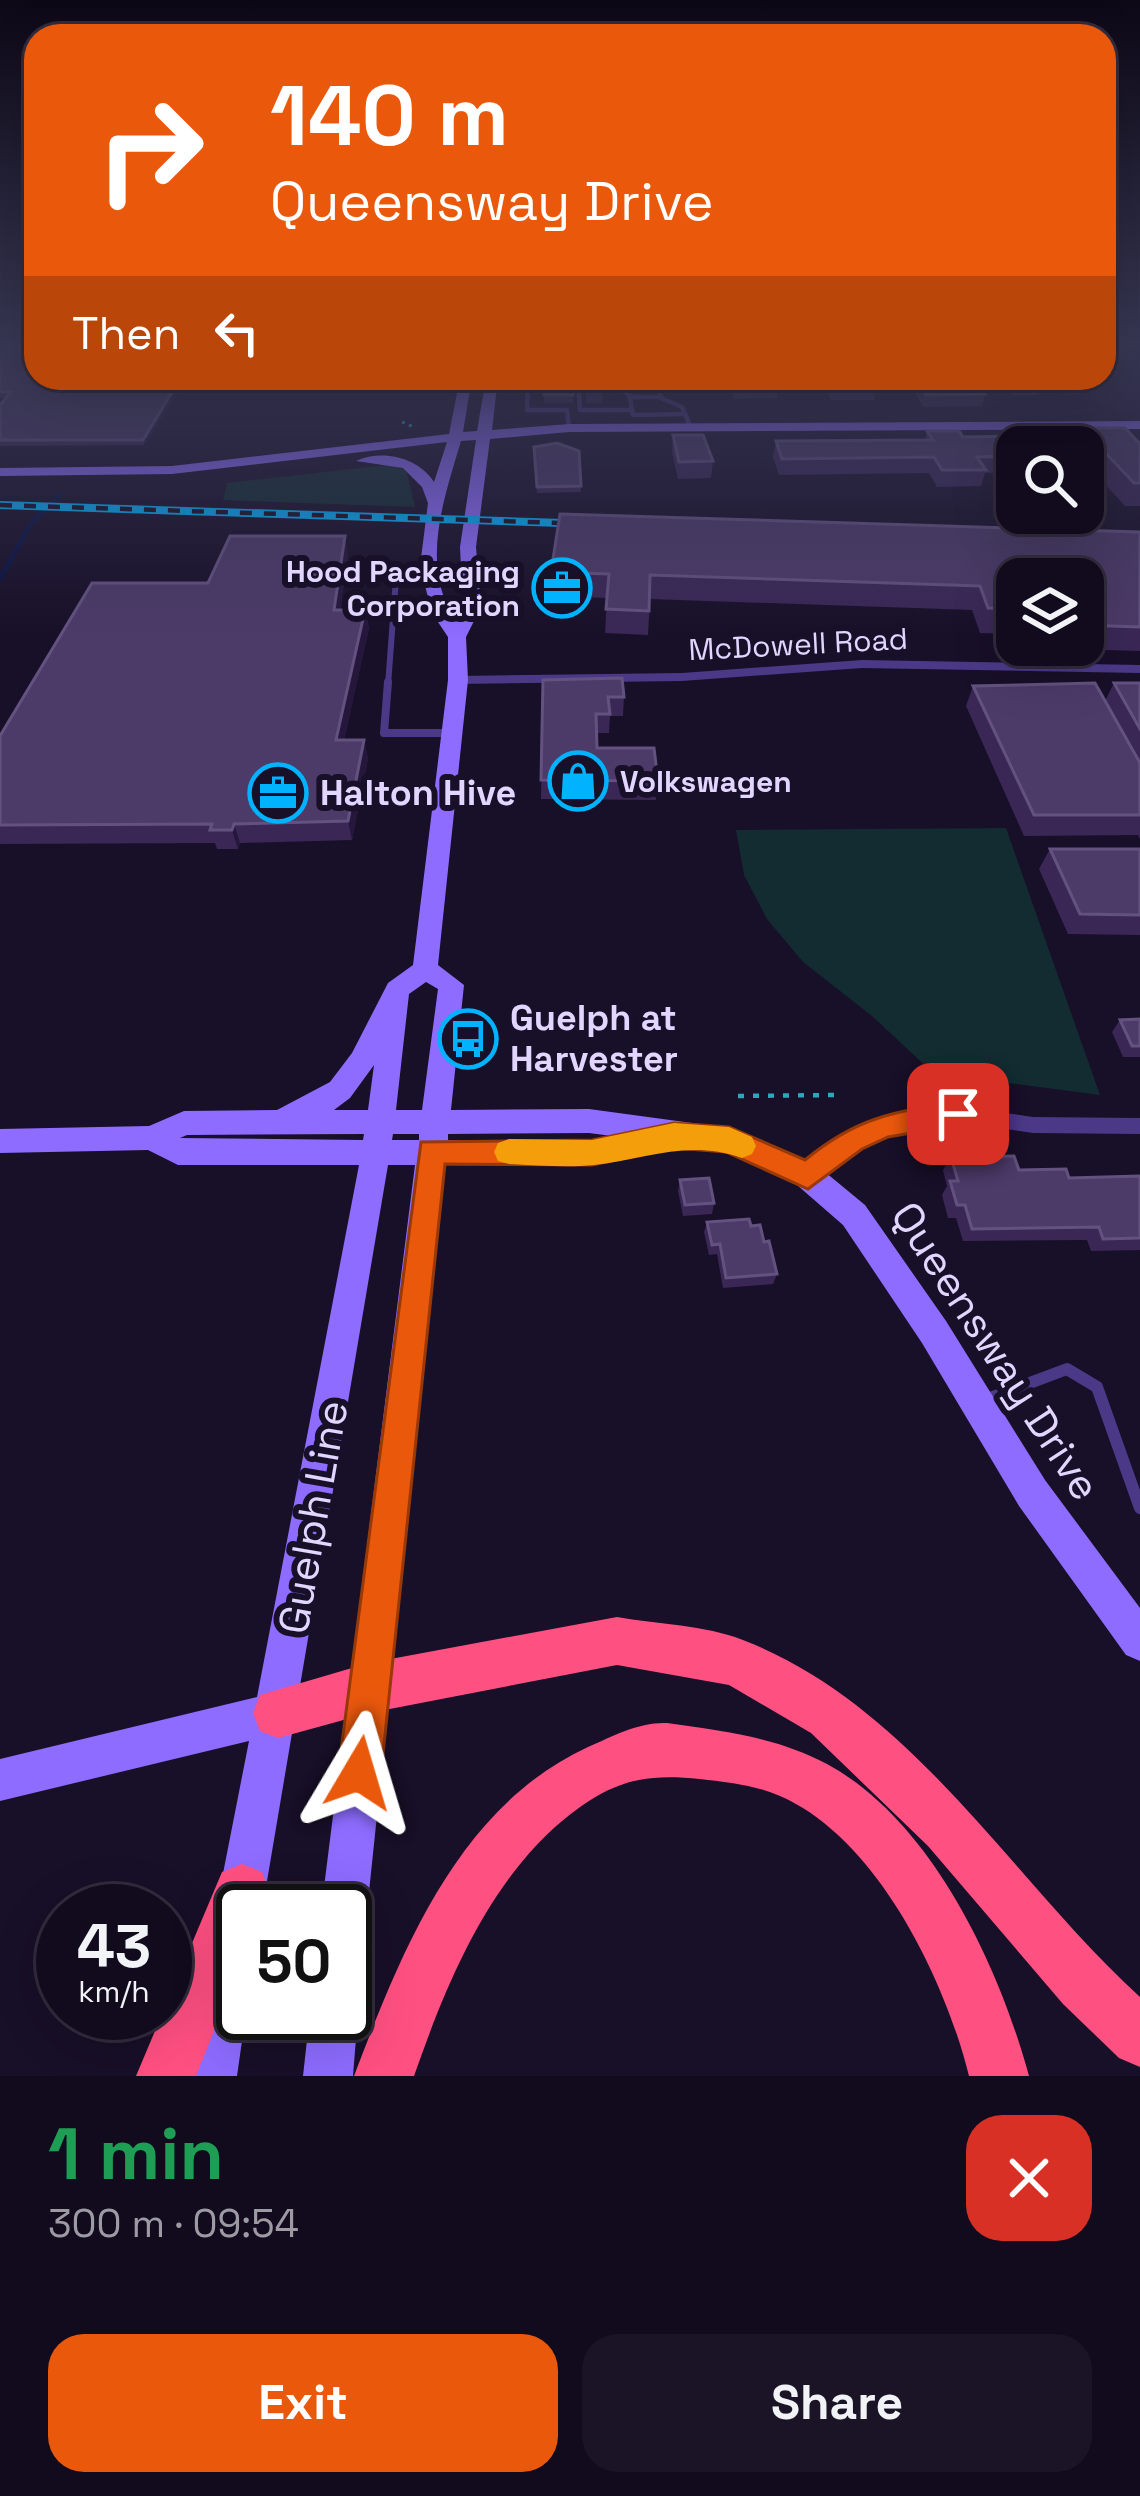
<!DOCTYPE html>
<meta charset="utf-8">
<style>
:root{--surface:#120b1e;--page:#1b1427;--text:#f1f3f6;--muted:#9c9ba4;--line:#312b3c;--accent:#ea580c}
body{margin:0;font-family:"Space Grotesk",sans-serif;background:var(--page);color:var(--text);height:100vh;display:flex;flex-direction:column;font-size:45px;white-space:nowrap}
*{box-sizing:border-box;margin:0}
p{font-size:39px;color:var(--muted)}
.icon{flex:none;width:66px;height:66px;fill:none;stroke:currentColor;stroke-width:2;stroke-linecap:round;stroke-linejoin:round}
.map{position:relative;height:2076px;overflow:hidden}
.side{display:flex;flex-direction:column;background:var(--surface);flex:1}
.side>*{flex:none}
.top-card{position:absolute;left:24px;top:24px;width:1092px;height:366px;border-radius:36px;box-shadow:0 12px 48px #0002,0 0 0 3px var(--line);background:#ea580c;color:#fff;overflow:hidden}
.buttons{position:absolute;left:996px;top:426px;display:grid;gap:24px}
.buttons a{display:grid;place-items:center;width:108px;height:108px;border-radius:24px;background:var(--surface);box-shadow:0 12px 48px #0002,0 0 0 3px var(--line);font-size:60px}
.speed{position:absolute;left:36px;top:1884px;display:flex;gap:24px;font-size:60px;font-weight:700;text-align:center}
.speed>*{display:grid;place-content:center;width:156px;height:156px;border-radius:50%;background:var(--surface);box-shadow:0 12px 48px #0002,0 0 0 3px var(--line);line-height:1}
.speed small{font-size:30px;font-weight:400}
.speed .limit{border:6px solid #111;border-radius:18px;background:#fff;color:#111}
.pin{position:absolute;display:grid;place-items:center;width:102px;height:102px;color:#fff;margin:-51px;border-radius:24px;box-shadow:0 6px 18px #0006}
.me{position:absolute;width:132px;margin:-66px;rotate:7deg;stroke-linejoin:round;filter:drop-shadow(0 0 9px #0008)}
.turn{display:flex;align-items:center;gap:42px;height:252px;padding:0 48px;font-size:54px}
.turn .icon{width:156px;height:156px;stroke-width:2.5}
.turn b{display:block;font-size:84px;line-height:102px}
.then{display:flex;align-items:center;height:114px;padding:0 48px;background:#0003;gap:24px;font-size:45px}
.round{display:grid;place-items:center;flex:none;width:126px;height:126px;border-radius:36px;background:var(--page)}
.headline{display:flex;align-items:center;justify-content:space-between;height:204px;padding:0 48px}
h1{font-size:72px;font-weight:800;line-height:90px;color:#1e9e55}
.button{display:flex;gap:24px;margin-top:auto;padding:24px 48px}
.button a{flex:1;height:138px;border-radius:36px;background:var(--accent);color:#fff;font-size:48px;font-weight:800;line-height:138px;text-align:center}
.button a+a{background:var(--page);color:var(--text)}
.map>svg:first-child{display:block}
.green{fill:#122c32}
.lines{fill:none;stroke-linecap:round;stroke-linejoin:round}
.stream{stroke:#091346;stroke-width:4.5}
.path-far1{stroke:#2ca8bc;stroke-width:3;stroke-dasharray:3 4.5;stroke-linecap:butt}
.path{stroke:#2ca8bc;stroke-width:4.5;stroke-dasharray:6 9;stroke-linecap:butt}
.lane-far3{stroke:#4b3988;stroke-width:4.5}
.lane-far2{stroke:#4b3988;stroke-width:6}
.lane-far1{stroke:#4b3988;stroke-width:8}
.lane{stroke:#4b3988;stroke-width:12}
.street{fill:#4b3988;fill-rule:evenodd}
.secondary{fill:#8d6cff;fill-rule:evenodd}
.highway{fill:#ff5082;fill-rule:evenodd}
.rail-casing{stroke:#01b3ff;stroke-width:8}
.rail{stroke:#180f28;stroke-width:4.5;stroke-dasharray:12;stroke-linecap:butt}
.wall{fill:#3a2756}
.shaded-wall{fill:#25163c}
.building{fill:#4c3a68;stroke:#635280;stroke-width:3}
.route{fill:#ea580c;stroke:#983908;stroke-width:3}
.slow{fill:#f59e0b}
.labels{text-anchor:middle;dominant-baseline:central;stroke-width:12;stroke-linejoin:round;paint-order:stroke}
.far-poi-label{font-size:30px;font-weight:bold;fill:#e2d5ff;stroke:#180f28;text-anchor:end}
.far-street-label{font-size:30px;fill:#e2d5ff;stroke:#180f28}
.poi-label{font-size:36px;font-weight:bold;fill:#e2d5ff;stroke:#180f28;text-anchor:start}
.near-street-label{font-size:42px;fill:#e2d5ff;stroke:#180f28}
</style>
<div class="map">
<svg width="1140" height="2076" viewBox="0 0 1140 2076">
<rect width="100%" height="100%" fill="#180f28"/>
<g class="green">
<path d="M388 465 406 469 415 507 223 500 227 483Z"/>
<path d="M1006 828 1100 1095 933 1073 872 1016 803 962 767 919 744 875 736 830Z"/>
</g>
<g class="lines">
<path class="stream" d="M0 579 30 525 60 495"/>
<path class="path-far1" d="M402 422 414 427"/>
<path class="path" d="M738 1096 834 1095"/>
<g class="lane-far3">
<path d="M578 378 580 410H632L627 378"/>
<path d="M609 378 629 395"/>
<path d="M657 378 661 398 682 407 691 428"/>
<path d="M491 384H528L527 410H567L569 428"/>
<path d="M629 397H660"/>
<path d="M632 410 633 415 685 414"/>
</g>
<path class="lane-far2" d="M388 685 397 565"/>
<path class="lane-far1" d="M388 682 384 733H451"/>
<path class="lane" d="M982 1401 1067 1369 1097 1387 1140 1508"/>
<g class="street">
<path d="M862 660 1140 665V673L862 668 682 681 458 684 452 680 458 676 682 673Z"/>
<path d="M959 1106 1033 1117 1140 1118V1134L1033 1133 959 1122 920 1125 858 1146 815 1182 808 1185 801 1182 798 1176 801 1170 844 1134 920 1109Z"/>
</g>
<g class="secondary">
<path d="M460 378H472L463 432 477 431 486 378H498L492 430 569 424 1140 421V429L569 432 490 439 476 547 481 607 466 637 468 680 438 965 464 985 451 1110 589 1109 729 1128 819 1167 865 1205 946 1321 1045 1480 1140 1608V1661L1126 1655 1019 1506 922 1343 843 1225 797 1185 725 1152 670 1144 658 1151 592 1166 445 1165 367 1911 360 1927 345 1933V1911H321L415 1165H388L264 1899 259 1911H243L241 1922 225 1915 218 1899 249 1741 0 1801V1759L257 1697 359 1165H178L148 1150 0 1153V1129L149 1126 184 1111 277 1110 330 1082 352 1053 388 983 413 965 448 680V637L432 613 420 566 428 503 422 487 403 468 356 461C382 449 418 457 434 482L447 442 172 474 0 476V468L172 466 449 434ZM476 440 460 547 463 607 456 621C419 566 444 499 461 441ZM426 982 438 989 422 1110H396L409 994ZM374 1065 368 1110H334L350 1098ZM589 1133 612 1136 592 1140H448V1134ZM364 1134 363 1140 180 1138 187 1135ZM393 1134H419V1140H392Z"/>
<path d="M229 1948 243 1954 246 2013 237 2076H187L212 1955Z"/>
<path d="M345 1994 351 1996 358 2013 353 2076H303L310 2013H345Z"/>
</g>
<g class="highway">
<path d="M617 1617C657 1624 705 1625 743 1640 913 1706 1011 1879 1140 1997V2067L1119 2058 1063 2004 928 1846 811 1733 729 1685 617 1665 369 1713 278 1738 260 1731 253 1713 260 1695 369 1663Z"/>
<path d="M667 1723C723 1731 776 1737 827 1764 932 1821 999 1966 1029 2076H969C945 1979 877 1838 780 1796 755 1785 726 1782 700 1779 646 1774 617 1779 572 1813 490 1876 447 1982 414 2076H354C402 1950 458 1807 588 1747 613 1736 639 1722 667 1723Z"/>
<path d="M242 1864 262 1872 270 1892 262 1911H243V1959L196 2076H136L222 1872Z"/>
</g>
<g class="rail-casing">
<path id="rail" d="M0 505 594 524"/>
</g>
<use href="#rail" class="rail"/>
</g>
<g class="wall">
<path d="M0 347 36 378H287L286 381H207L202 389 179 390 144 445 0 446V405L6 398H0Z"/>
<path d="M537 378H573V403H544V388H537Z"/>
<path d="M586 378 603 387 602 403H586Z"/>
<path d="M728 378H775L778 387 777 398 734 399Z"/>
<path d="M823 378H871L876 389 874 400H831Z"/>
<path d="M907 378H973L985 394 982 406 923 407Z"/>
<path d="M999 378H1043L1044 379 1038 395H1012Z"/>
<path d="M1082 428 1140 444V506H1125L1083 460V447H1076Z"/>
<path d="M927 431 1017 447V472L985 473 981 486 937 487 929 473 779 475 773 457 776 441 925 440Z"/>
<path d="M673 435 713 461 711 478 678 479 672 452Z"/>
<path d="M534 447 579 451 581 492 537 493Z"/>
<path d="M1140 532V651L1040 648 1039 645H1083V579H1017V634L980 633 972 610 650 599 648 635 605 633 607 598 552 596 551 572Z"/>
<path d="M348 554 340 610H365L369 628 344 740H364L368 759 352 840 240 843 238 849H217L215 843 0 844V736L208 583Z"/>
<path d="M543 680 624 697 623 716H610L609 733H596L597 748 658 781 656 800 541 799Z"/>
<path d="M1114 683H1140V839L1138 835 1024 836 966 706 973 686 1105 701Z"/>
<path d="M1050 849H1140V935L1068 934 1039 869Z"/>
<path d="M1140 1019V1057H1123L1112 1032 1120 1020Z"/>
<path d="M951 1157 1069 1178 1140 1176V1250L1091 1251 1087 1240 963 1241 956 1218H948L942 1195 947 1186 943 1170Z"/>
<path d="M680 1180 714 1203 712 1214 683 1216 678 1191Z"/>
<path d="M707 1222 751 1226 764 1242 777 1274 773 1284 723 1288 717 1254 709 1255 704 1232Z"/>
</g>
<g class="shaded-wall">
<path d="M177 384 179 390 144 445 143 440Z"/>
<path d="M345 536 348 554 337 629 334 610Z"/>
<path d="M365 610 369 628 340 759 336 740Z"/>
<path d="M364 740 368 759 352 840 348 821Z"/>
<path d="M234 824 240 843 238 849 232 830Z"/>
</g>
<g class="building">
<path d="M0 347H36V378H204L200 384H177L143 440H0V405L11 392H0Z"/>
<path d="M537 378H573V395H544V381H537Z"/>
<path d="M586 378H602L603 387H587Z"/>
<path d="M732 378H775L778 387 736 388Z"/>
<path d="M829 378H871L876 389H833Z"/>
<path d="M916 378H973L985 394 926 395Z"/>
<path d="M1082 428H1125L1140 444V483H1134Z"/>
<path d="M927 431H959L963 437 1019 436 1028 447H1017V456L977 457 986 470H942L934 457 782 459 776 441 933 440Z"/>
<path d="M673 435H703L713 461 679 462Z"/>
<path d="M557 443 579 451 581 486 537 487 534 447Z"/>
<path d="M560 514 1140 532V627L1083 625V579H1017V609L988 608 980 586 650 575 649 611 606 609 609 574 551 572Z"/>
<path d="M230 536H345L334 610H365L336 740H364L348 821 234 824 232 830H210L212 824 0 825V736L92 583H208Z"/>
<path d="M622 678 624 697H608L610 714H596L597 748H654L658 781 541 780 543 680Z"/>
<path d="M1095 683 1140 763V815H1034L973 686Z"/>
<path d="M1114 683H1140V729Z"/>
<path d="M1050 849H1140V915L1080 914Z"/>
<path d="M1140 1019V1046H1132L1120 1020Z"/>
<path d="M1014 1156 1019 1170 1066 1169 1069 1178 1140 1176V1238L1103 1239 1099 1227 972 1229 965 1205H957L950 1181H958L951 1157Z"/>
<path d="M709 1178 714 1203 685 1205 680 1180Z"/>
<path d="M749 1219 751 1226 760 1225 764 1242 769 1241 777 1274 726 1278 720 1244 712 1245 707 1222Z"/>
</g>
<linearGradient id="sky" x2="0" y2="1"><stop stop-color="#0d0816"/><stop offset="0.54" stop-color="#373753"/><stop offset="1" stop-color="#373753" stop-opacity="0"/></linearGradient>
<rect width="1140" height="637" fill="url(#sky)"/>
<path class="route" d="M958 1102 969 1106 973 1114 969 1123 888 1137 862 1149 808 1189 726 1152 674 1148 592 1165 445 1164 381 1773 375 1789 359 1795 344 1789 338 1773 421 1142 592 1140 674 1123 729 1127 805 1160C857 1117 893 1112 958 1102Z"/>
<path class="slow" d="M674 1123 729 1127 752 1137 756 1146 752 1154 742 1158C689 1139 646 1159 594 1165 566 1168 536 1165 509 1164L498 1161 494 1152 498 1143 509 1139 592 1140Z"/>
<defs>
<g id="office-ring" transform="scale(3)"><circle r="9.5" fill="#180f28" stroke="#01b3ff" stroke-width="1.5"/><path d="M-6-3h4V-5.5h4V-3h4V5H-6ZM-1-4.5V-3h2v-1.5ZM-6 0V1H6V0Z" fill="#01b3ff"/></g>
<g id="shop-ring" transform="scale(3)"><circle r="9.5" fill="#180f28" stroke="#01b3ff" stroke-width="1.5"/><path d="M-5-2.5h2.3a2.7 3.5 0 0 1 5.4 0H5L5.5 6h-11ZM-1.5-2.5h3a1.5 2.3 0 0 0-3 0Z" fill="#01b3ff"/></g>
<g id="bus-ring" transform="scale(3)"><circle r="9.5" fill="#180f28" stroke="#01b3ff" stroke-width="1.5"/><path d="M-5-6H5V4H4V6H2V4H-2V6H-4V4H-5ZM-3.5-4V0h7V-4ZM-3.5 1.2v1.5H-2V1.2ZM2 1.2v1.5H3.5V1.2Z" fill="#01b3ff"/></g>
</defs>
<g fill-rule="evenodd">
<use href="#office-ring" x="562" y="588"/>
<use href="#shop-ring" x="578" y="781"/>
<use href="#office-ring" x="278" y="793"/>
<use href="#bus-ring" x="468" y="1039"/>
</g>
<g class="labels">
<g class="far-poi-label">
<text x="520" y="571">Hood Packaging<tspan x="520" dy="34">Corporation</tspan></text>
<text x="620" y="781" text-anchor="start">Volkswagen</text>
</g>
<g class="far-street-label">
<text transform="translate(798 644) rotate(-3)">McDowell Road</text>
</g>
<g class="poi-label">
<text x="320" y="793">Halton Hive</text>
<text x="510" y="1018">Guelph at<tspan x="510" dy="41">Harvester</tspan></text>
</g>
<g class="near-street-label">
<text transform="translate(996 1351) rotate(57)">Queensway Drive</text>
<text transform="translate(313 1517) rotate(-80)">Guelph Line</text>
</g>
</g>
</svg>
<div class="buttons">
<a><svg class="icon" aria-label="search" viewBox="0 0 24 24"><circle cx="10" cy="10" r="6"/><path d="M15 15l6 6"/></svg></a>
<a><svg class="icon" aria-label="layers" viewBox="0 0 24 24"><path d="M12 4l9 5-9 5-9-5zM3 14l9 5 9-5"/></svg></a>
</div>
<div class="speed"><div>43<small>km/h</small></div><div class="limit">50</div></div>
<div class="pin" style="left:958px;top:1114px;background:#d93025"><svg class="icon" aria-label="arrive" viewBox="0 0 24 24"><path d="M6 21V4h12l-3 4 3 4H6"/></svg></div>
<svg class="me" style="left:359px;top:1773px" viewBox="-20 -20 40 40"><path d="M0-17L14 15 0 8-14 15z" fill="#ea580c" stroke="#fff" stroke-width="4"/></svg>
<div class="top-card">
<div class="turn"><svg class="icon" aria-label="right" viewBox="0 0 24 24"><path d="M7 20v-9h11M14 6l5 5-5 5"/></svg><div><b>140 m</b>Queensway Drive</div></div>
<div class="then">Then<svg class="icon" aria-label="left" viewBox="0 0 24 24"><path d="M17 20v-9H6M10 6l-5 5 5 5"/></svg></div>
</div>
</div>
<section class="side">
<div class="headline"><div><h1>1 min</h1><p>300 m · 09:54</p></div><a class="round" style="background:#d93025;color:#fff"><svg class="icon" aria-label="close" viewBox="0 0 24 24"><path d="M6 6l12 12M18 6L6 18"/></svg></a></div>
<div class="button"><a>Exit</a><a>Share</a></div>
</section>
